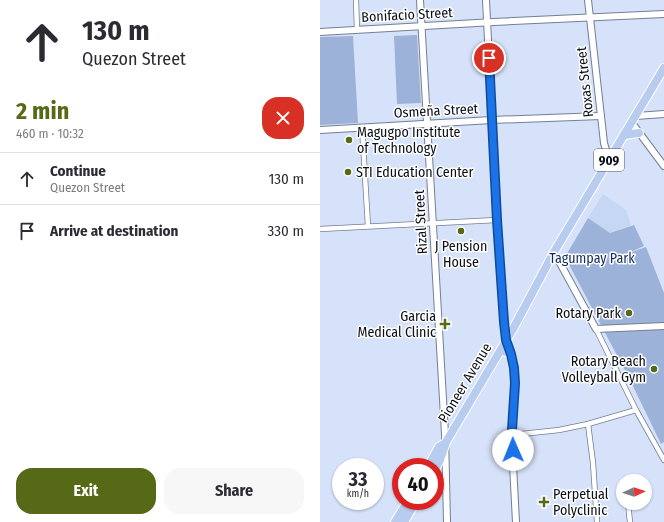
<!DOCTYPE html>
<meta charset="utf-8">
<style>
:root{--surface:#fff;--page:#f7f7f7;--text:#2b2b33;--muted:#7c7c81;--line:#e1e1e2;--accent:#556916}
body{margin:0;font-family:"Fira Sans Condensed",sans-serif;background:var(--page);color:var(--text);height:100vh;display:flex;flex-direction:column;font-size:15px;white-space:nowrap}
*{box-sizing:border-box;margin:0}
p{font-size:13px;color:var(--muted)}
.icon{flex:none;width:22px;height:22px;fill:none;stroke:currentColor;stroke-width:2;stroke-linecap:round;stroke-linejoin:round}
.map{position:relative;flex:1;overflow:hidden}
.details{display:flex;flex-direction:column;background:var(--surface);width:320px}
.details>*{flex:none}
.top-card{background:#fff;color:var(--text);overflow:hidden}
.needle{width:26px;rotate:87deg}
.fabs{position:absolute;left:296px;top:474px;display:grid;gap:8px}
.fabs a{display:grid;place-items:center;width:36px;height:36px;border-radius:50%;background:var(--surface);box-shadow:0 1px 3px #0004;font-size:20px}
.speed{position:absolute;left:12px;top:458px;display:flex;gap:8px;font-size:20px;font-weight:700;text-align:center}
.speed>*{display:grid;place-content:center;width:52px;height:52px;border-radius:50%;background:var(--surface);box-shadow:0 1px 3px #0004;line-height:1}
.speed small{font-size:10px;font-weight:400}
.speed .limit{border:6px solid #d22;background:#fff;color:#111}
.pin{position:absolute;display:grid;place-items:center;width:34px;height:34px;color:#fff;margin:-17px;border:2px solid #fff;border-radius:50%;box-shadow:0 1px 4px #0007}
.me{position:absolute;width:44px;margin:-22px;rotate:359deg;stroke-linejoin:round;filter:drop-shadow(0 0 3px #0008)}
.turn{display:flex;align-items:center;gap:14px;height:84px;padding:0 16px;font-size:18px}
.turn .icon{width:52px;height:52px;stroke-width:2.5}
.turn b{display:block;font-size:28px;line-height:34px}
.round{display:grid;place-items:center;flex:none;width:42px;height:42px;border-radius:16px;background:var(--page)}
.summary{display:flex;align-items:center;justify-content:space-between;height:68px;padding:0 16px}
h1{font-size:24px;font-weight:700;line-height:30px;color:var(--accent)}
.action{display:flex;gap:8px;margin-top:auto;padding:8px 16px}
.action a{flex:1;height:46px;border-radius:16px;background:var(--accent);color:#fff;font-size:16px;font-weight:700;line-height:46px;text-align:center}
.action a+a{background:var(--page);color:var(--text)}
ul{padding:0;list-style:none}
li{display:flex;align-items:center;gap:12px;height:52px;padding:0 16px;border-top:1px solid var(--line)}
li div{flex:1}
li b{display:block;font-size:15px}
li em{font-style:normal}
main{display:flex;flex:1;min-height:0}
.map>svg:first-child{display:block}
.built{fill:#c6d7f3}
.green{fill:#9db2d8}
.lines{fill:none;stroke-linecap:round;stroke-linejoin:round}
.minor-casing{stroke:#747f93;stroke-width:6}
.tertiary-casing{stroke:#747f93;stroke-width:8}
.trunk-casing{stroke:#fff;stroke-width:10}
.minor{stroke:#fff;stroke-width:4.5}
.tertiary{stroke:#fff;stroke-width:6}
.trunk{stroke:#b8ccf0;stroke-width:8}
.route-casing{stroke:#114b97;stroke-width:10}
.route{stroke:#1a73e8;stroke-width:7}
.poi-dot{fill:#556916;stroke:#fff;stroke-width:1.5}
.labels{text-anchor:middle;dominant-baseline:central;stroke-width:3;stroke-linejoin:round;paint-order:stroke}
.shield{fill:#fff;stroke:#54565c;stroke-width:1}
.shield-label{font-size:13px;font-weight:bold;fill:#0a0e16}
.street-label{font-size:14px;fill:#0a0e16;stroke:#fff}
.poi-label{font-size:14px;fill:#0a0e16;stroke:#fff;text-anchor:start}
.park-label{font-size:14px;fill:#132c5f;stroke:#fff}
</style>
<main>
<section class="details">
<div class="top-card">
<div class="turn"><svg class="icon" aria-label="ahead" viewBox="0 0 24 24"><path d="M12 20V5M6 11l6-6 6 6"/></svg><div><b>130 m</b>Quezon Street</div></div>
</div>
<div class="summary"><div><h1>2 min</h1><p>460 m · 10:32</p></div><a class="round" style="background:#d93025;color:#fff"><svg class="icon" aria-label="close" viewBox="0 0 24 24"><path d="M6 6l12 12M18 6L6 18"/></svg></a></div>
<ul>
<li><svg class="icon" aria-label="ahead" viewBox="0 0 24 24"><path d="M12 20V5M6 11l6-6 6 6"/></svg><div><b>Continue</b><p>Quezon Street</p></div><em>130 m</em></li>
<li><svg class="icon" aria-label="arrive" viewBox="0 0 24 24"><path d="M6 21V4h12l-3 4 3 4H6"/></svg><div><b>Arrive at destination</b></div><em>330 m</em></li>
</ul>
<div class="action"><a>Exit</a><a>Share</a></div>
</section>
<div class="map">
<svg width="344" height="522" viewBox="0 0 344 522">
<rect width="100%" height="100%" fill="#d6e2f9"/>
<path class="built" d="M283 194 306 210 311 225 290 233 268 218Z"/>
<g class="green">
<path d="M97 35 101 103 77 104 74 36Z"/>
<path d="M33 36 38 123 0 125V37Z"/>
<path d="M268 218 290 233 314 225 324 246 306 254 326 247 344 293V442L341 444 310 380 245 257Z"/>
</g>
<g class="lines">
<g class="minor-casing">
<g id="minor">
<path d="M36 0 37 30"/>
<path d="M42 127 48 226"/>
<path d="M0 229 177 220"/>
<path d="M276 329 316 410 344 460"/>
<path d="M268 424 273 463 277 522"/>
<path d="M192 435 239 430 268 424 316 410"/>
<path d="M308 503 310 522"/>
</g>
</g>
<g class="tertiary-casing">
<g id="tertiary">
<path d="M100 0 125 434 127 522"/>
<path d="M166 0 177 220 184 322 186 340 191 354 194 367 195 383 192 435 193 465 196 522"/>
<path d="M268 0 284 143 289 160"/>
<path d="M0 32 174 22 344 14"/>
<path d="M316 116 344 114"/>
<path d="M312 123 344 166"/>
<path d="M0 130 172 120 281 116"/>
<path d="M234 252 276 329 344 326"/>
</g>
</g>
<g class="trunk-casing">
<g id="trunk">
<path d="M304 135 319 133"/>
<path d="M181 350 191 354"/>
<path d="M108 467 119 447 124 444"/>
<path d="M115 469 120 460 126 442 193 329 234 252 344 68"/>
<path d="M75 522 88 501"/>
<path d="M84 522 96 501"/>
</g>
</g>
<use href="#minor" class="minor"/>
<use href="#tertiary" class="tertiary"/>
<use href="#trunk" class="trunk"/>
</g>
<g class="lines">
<g class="route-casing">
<path id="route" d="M169 58 177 220 184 322 186 340 191 354 194 368 195 383 192 430 193 450"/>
</g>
<use href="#route" class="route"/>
</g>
<g class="poi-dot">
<circle cx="29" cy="140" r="4"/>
<circle cx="28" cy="172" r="4"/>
<circle cx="141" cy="231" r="4"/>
<circle cx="309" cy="313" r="4"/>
<path d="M123 318h4v4h4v4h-4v4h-4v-4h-4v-4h4z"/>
<circle cx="334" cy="369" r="4"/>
<path d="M222 496h4v4h4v4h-4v4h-4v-4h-4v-4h4z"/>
</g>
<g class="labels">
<rect class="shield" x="274" y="149" width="30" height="22" rx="3"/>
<g class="shield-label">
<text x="289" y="160">909</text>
</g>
<g class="street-label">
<text transform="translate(87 15) rotate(-3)">Bonifacio Street</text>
<text transform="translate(265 82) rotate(-96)">Roxas Street</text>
<text transform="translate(116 111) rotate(-3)">Osmeña Street</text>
<text transform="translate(101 222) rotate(-93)">Rizal Street</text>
<text transform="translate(145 383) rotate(-59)">Pioneer Avenue</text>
</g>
<g class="poi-label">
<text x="37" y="132">Magugpo Institute<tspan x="37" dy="16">of Technology</tspan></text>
<text x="36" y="172">STI Education Center</text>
<text x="141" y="246" text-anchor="middle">J Pension<tspan x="141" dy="16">House</tspan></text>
<text x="301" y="313" text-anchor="end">Rotary Park</text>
<text x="116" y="316" text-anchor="end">Garcia<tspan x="116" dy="16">Medical Clinic</tspan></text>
<text x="326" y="361" text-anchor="end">Rotary Beach<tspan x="326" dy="16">Volleyball Gym</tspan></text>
<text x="233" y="494">Perpetual<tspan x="233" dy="16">Polyclinic</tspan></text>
</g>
<g class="park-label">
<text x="272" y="258">Tagumpay Park</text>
</g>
</g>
</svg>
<div class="fabs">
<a><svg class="needle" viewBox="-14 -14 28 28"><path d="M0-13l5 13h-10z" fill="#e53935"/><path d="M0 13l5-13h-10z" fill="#7c7c81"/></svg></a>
</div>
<div class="speed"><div>33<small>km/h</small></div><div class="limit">40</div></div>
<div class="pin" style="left:169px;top:58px;background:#d93025"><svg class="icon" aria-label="arrive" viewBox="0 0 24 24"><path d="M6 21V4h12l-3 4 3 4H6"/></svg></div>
<svg class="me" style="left:193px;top:450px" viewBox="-20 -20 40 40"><circle r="19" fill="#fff"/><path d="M0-13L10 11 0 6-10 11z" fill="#1a73e8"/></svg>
</div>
</main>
